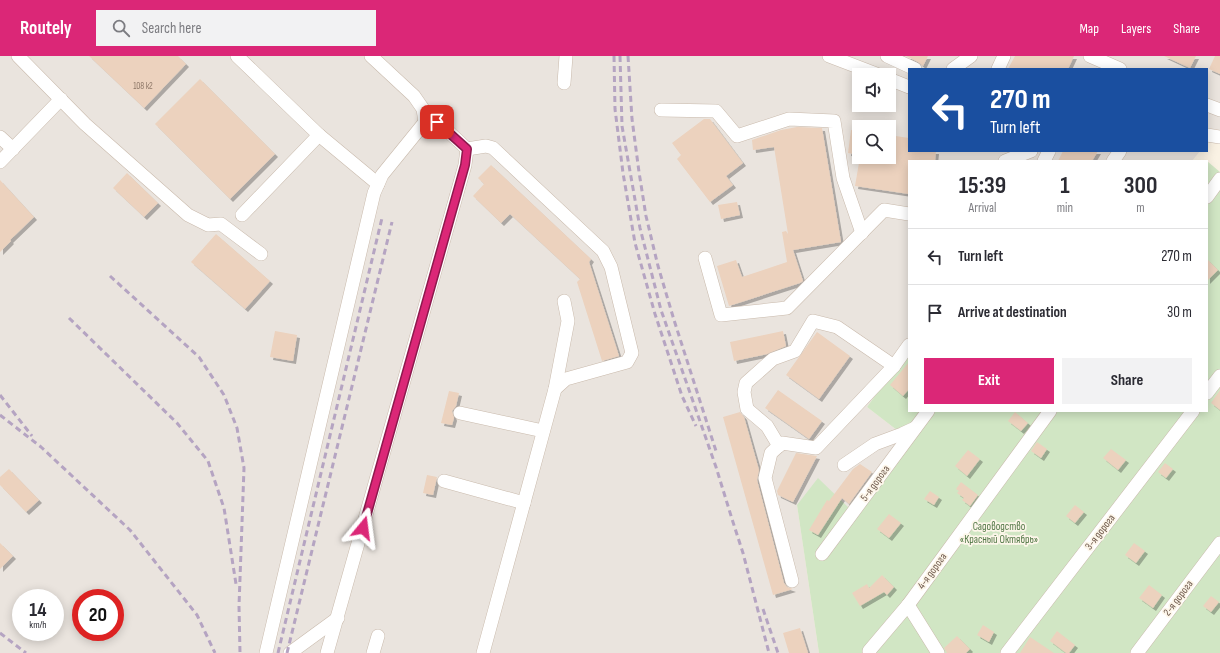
<!DOCTYPE html>
<meta charset="utf-8">
<style>
:root{--surface:#fff;--page:#f2f2f3;--text:#2b2b33;--muted:#7c7c81;--line:#e1e1e2;--accent:#db2777}
body{margin:0;font-family:"Sofia Sans Condensed",sans-serif;background:var(--page);color:var(--text);height:100vh;display:flex;flex-direction:column;font-size:15px;white-space:nowrap}
*{box-sizing:border-box;margin:0}
p{font-size:13px;color:var(--muted)}
.icon{flex:none;width:22px;height:22px;fill:none;stroke:currentColor;stroke-width:2;stroke-linecap:round;stroke-linejoin:round}
.map{position:relative;flex:1;overflow:hidden}
.panel{position:absolute;left:908px;top:104px;width:300px;height:252px;display:flex;flex-direction:column;background:var(--surface);border-radius:0px;box-shadow:0 2px 10px #0003}
.panel>*{flex:none}
.banner{position:absolute;left:908px;top:12px;width:300px;height:84px;border-radius:0px;box-shadow:0 2px 10px #0003;background:#1a4fa0;color:#fff;overflow:hidden}
.controls{position:absolute;left:852px;top:12px;display:grid;gap:8px}
.controls a{display:grid;place-items:center;width:44px;height:44px;border-radius:0px;background:var(--surface);box-shadow:0 2px 10px #0003;font-size:20px}
.speed{position:absolute;left:12px;top:533px;display:flex;gap:8px;font-size:20px;font-weight:700;text-align:center}
.speed>*{display:grid;place-content:center;width:52px;height:52px;border-radius:50%;background:var(--surface);box-shadow:0 2px 10px #0003;line-height:1}
.speed small{font-size:10px;font-weight:400}
.speed .limit{border:6px solid #d22;background:#fff;color:#111}
.pin{position:absolute;display:grid;place-items:center;width:34px;height:34px;color:#fff;margin:-17px;border-radius:8px;box-shadow:0 2px 6px #0006}
.me{position:absolute;width:44px;margin:-22px;rotate:16deg;stroke-linejoin:round;filter:drop-shadow(0 0 3px #0008)}
.turn{display:flex;align-items:center;gap:14px;height:84px;padding:0 16px;font-size:18px}
.turn .icon{width:52px;height:52px;stroke-width:2.5}
.turn b{display:block;font-size:28px;line-height:34px}
.eta{display:flex;justify-content:space-evenly;align-items:center;height:68px;text-align:center}
.eta b{font-size:24px;font-weight:700;line-height:28px}
.cta{display:flex;gap:8px;margin-top:auto;padding:8px 16px}
.cta a{flex:1;height:46px;border-radius:0px;background:var(--accent);color:#fff;font-size:16px;font-weight:700;line-height:46px;text-align:center}
.cta a+a{background:var(--page);color:var(--text)}
ul{padding:0;list-style:none}
li{display:flex;align-items:center;gap:12px;height:56px;padding:0 16px;border-top:1px solid var(--line)}
li div{flex:1}
li b{display:block;font-size:15px}
li em{font-style:normal}
header{display:flex;align-items:center;gap:24px;box-sizing:border-box;height:56px;padding:0 20px;background:var(--accent);color:#fff}
header strong{font-size:19px}
nav{display:flex;gap:22px;margin-inline-start:auto;font-size:14px}
.search{width:280px;height:36px;background:var(--page);display:flex;align-items:center;gap:10px;box-sizing:border-box;padding:0 14px;border-radius:0px;color:var(--muted);font-size:15px}
.map>svg:first-child{display:block}
.industrial{fill:#eae4de;fill-rule:evenodd}
.green{fill:#d1e6c4}
.building{fill:#ecd2be;filter:url(#shadow)}
.lines{fill:none;stroke-linecap:round;stroke-linejoin:round}
.minor-casing{stroke:#c9baac;stroke-width:14}
.minor{stroke:#fff;stroke-width:13}
.rail{stroke:#b5a4c2;stroke-width:3;stroke-dasharray:6 4;stroke-linecap:butt}
.route-casing{stroke:#8e194d;stroke-width:10}
.route{stroke:#db2777;stroke-width:7}
.labels{text-anchor:middle;dominant-baseline:central;stroke-width:3.5;stroke-linejoin:round;paint-order:stroke}
.number-label{font-size:9px;fill:#8e7868}
.street-label{font-size:11px;fill:#6f5a4c;stroke:#fdf6ea}
.park-label{font-size:11px;fill:#557a49;stroke:#fdf6ea}
</style>
<header>
<strong>Routely</strong>
<div class="search"><svg class="icon" aria-label="search" viewBox="0 0 24 24"><circle cx="10" cy="10" r="6"/><path d="M15 15l6 6"/></svg>Search here</div>
<nav><a>Map</a><a>Layers</a><a>Share</a></nav>
</header>
<div class="map">
<svg width="1220" height="597" viewBox="0 0 1220 597">
<defs>
<filter id="shadow"><feDropShadow dx="3" dy="3" stdDeviation="0" flood-color="#0004"/></filter>
</defs>
<rect width="100%" height="100%" fill="#faf2e4"/>
<path class="industrial" d="M0 0H1220V74L1207 72V13H909V95H1200L1192 105H909V293L867 351 906 381 851 454 797 449 819 597H0ZM859 19H889V49H859ZM859 71H889V101H859ZM21 542H55V576H21ZM81 542H115V576H81Z"/>
<path class="green" d="M1207 105 1220 116V597H819L797 449 818 422 851 454 902 378 867 351 909 293V355H1207Z"/>
<g class="building">
<path d="M89 0H178L186 8 144 52Z"/>
<path d="M906 0H928L923 10 918 6Z"/>
<path d="M1015 0H1074L1068 13H1008Z"/>
<path d="M1164 0H1196L1190 12Z"/>
<path d="M1215 0H1220V18L1209 13Z"/>
<path d="M200 23 275 98 230 143 155 68Z"/>
<path d="M704 63H710L743 107 726 120 733 129 710 146 677 103 681 99 672 87Z"/>
<path d="M797 71 822 72 841 186 793 194 803 225 800 227 729 250 717 210 736 204 742 221 787 206 782 176 786 175 788 178 774 91 753 94 752 84 781 74Z"/>
<path d="M851 74 859 75V99L848 97Z"/>
<path d="M889 79 909 82V95H936L935 105H909V138L855 130 860 101H889Z"/>
<path d="M1063 95H1098L1092 105H1058Z"/>
<path d="M491 109 591 203 589 206 619 300 602 305 577 226 580 223 510 158 501 167 473 140 484 128 478 122Z"/>
<path d="M127 117 158 147 144 161 113 132Z"/>
<path d="M0 124 34 161 10 184 11 185 0 196Z"/>
<path d="M737 146 740 159 721 163 718 149Z"/>
<path d="M216 178 270 225 245 253 191 206Z"/>
<path d="M1207 203 1218 214 1207 225Z"/>
<path d="M275 275 297 279 293 305 270 301Z"/>
<path d="M783 275 786 290 767 298 734 305 730 286Z"/>
<path d="M817 276 850 300 819 343 786 319Z"/>
<path d="M909 306V333L903 340 890 329Z"/>
<path d="M778 334 822 365 809 383 765 352Z"/>
<path d="M1220 334V354L1211 347Z"/>
<path d="M449 335 459 337 456 350 452 355 454 362 452 369 441 367Z"/>
<path d="M740 356 744 361 759 414 757 424 784 527 787 531 793 533 773 539 723 361Z"/>
<path d="M1015 356 1028 367 1021 375 1008 365Z"/>
<path d="M1037 386 1047 393 1041 402 1031 395Z"/>
<path d="M1111 393 1126 404 1118 414 1103 402Z"/>
<path d="M968 394 980 403 967 420 955 410Z"/>
<path d="M796 397 817 400 793 446 778 439 777 435Z"/>
<path d="M1165 407 1173 413 1166 422 1158 416Z"/>
<path d="M860 408 872 416 849 448 842 442 818 479 809 474 827 444 829 445 853 413Z"/>
<path d="M9 413 39 444 26 456 0 429V421Z"/>
<path d="M427 419 437 421 433 439 423 437Z"/>
<path d="M961 426 978 439 970 450 962 444 964 442 957 437 959 435 956 433Z"/>
<path d="M930 435 939 441 934 449 924 443Z"/>
<path d="M1075 449 1084 456 1075 467 1066 460Z"/>
<path d="M889 458 901 467 889 482 877 473Z"/>
<path d="M0 487 13 500 0 513Z"/>
<path d="M1134 487 1145 495 1136 507 1125 499Z"/>
<path d="M882 519 894 531 887 539 884 536 860 550 852 537 867 528 869 532Z"/>
<path d="M1149 529 1162 539 1153 552 1139 542Z"/>
<path d="M1211 540 1219 546 1211 556 1203 550Z"/>
<path d="M983 569 994 576 989 586 977 579Z"/>
<path d="M800 572 808 597H789L783 577Z"/>
<path d="M1057 575 1075 589 1069 597H1066L1050 585Z"/>
<path d="M957 580 970 593 966 597H947L944 592Z"/>
<path d="M1030 581 1054 597H1020Z"/>
</g>
<g class="lines">
<g class="minor-casing">
<g id="minor">
<path d="M18 0 85 68 188 159 208 169 221 168 261 198"/>
<path d="M237 0 319 79 378 128"/>
<path d="M371 0 414 40 423 53 425 66"/>
<path d="M829 0 879 19"/>
<path d="M887 0 915 13"/>
<path d="M1090 0 1120 13"/>
<path d="M953 13 971 0"/>
<path d="M998 13 1004 0"/>
<path d="M889 23 909 31"/>
<path d="M564 27 566 0"/>
<path d="M1207 49 1220 54"/>
<path d="M661 54 716 55 737 80 789 63 834 65 843 122 862 177"/>
<path d="M1207 79 1220 81"/>
<path d="M0 81 13 93"/>
<path d="M467 93 486 90 493 92 603 195 611 211 632 297 627 306 566 323 555 333 483 597"/>
<path d="M1005 105 1031 95"/>
<path d="M1044 105 1049 95"/>
<path d="M1113 105 1120 95"/>
<path d="M0 106 61 43"/>
<path d="M1207 141 1220 123"/>
<path d="M242 159 319 79"/>
<path d="M705 202 721 259 787 252 884 154 909 158"/>
<path d="M555 333 568 265 564 245"/>
<path d="M1207 337 1220 320"/>
<path d="M460 357 543 375"/>
<path d="M779 390 767 370 747 353 744 336 746 327 773 303 795 295 813 265 837 271 894 310"/>
<path d="M844 409 875 388 902 378 915 372"/>
<path d="M444 425 524 447"/>
<path d="M822 498 928 355"/>
<path d="M792 525 765 422 771 397 782 387 816 392 894 310 909 289"/>
<path d="M908 549 938 597"/>
<path d="M869 595 908 549 1050 355"/>
<path d="M266 597 374 137 382 119 425 66 437 65 467 93"/>
<path d="M290 597 338 562"/>
<path d="M327 597 465 109 467 93"/>
<path d="M373 597 378 580"/>
<path d="M1007 597 1193 355"/>
<path d="M1137 597 1220 487"/>
</g>
</g>
<use href="#minor" class="minor"/>
<g class="rail">
<path d="M614 0 615 53 623 117 635 187 655 258 682 340 696 370"/>
<path d="M620 0 622 70 640 172 661 254 716 411 732 463 743 497 769 597"/>
<path d="M628 0 632 63 639 116 646 160 658 210 674 264 716 395"/>
<path d="M110 220 199 301 224 339 237 372 244 412 239 550 240 597"/>
<path d="M69 262 177 367 208 405 224 452 236 528"/>
<path d="M0 339 32 380"/>
<path d="M0 359 41 391 130 474 197 559 215 597"/>
<path d="M763 553 778 597"/>
<path d="M0 577 26 597"/>
<path d="M278 597 382 162"/>
<path d="M287 597 392 166"/>
</g>
</g>
<g class="lines">
<g class="route-casing">
<path id="route" d="M363 472 465 109 467 93 437 66"/>
</g>
<use href="#route" class="route"/>
</g>
<g class="labels">
<g class="number-label">
<text x="143" y="30">108 к2</text>
</g>
<g class="street-label">
<text transform="translate(875 427) rotate(-54)">5-я дорога</text>
<text transform="translate(1100 476) rotate(-52)">3-я дорога</text>
<text transform="translate(932 515) rotate(-54)">4-я дорога</text>
<text transform="translate(1178 542) rotate(-53)">2-я дорога</text>
</g>
<g class="park-label">
<text x="999" y="470">Садоводство<tspan x="999" dy="13">«Красный Октябрь»</tspan></text>
</g>
</g>
</svg>
<div class="controls">
<a><svg class="icon" aria-label="sound" viewBox="0 0 24 24"><path d="M4 9h4l5-4v14l-5-4H4zM17 9q2 3 0 6"/></svg></a>
<a><svg class="icon" aria-label="search" viewBox="0 0 24 24"><circle cx="10" cy="10" r="6"/><path d="M15 15l6 6"/></svg></a>
</div>
<div class="speed"><div>14<small>km/h</small></div><div class="limit">20</div></div>
<div class="pin" style="left:437px;top:66px;background:#d93025"><svg class="icon" aria-label="arrive" viewBox="0 0 24 24"><path d="M6 21V4h12l-3 4 3 4H6"/></svg></div>
<svg class="me" style="left:363px;top:472px" viewBox="-20 -20 40 40"><path d="M0-17L14 15 0 8-14 15z" fill="#db2777" stroke="#fff" stroke-width="4"/></svg>
<div class="banner">
<div class="turn"><svg class="icon" aria-label="left" viewBox="0 0 24 24"><path d="M17 20v-9H6M10 6l-5 5 5 5"/></svg><div><b>270 m</b>Turn left</div></div>
</div>
<section class="panel">
<div class="eta">
<div><b>15:39</b><p>Arrival</p></div>
<div><b>1</b><p>min</p></div>
<div><b>300</b><p>m</p></div>
</div>
<ul>
<li><svg class="icon" aria-label="left" viewBox="0 0 24 24"><path d="M17 20v-9H6M10 6l-5 5 5 5"/></svg><div><b>Turn left</b></div><em>270 m</em></li>
<li><svg class="icon" aria-label="arrive" viewBox="0 0 24 24"><path d="M6 21V4h12l-3 4 3 4H6"/></svg><div><b>Arrive at destination</b></div><em>30 m</em></li>
</ul>
<div class="cta"><a>Exit</a><a>Share</a></div>
</section>
</div>
